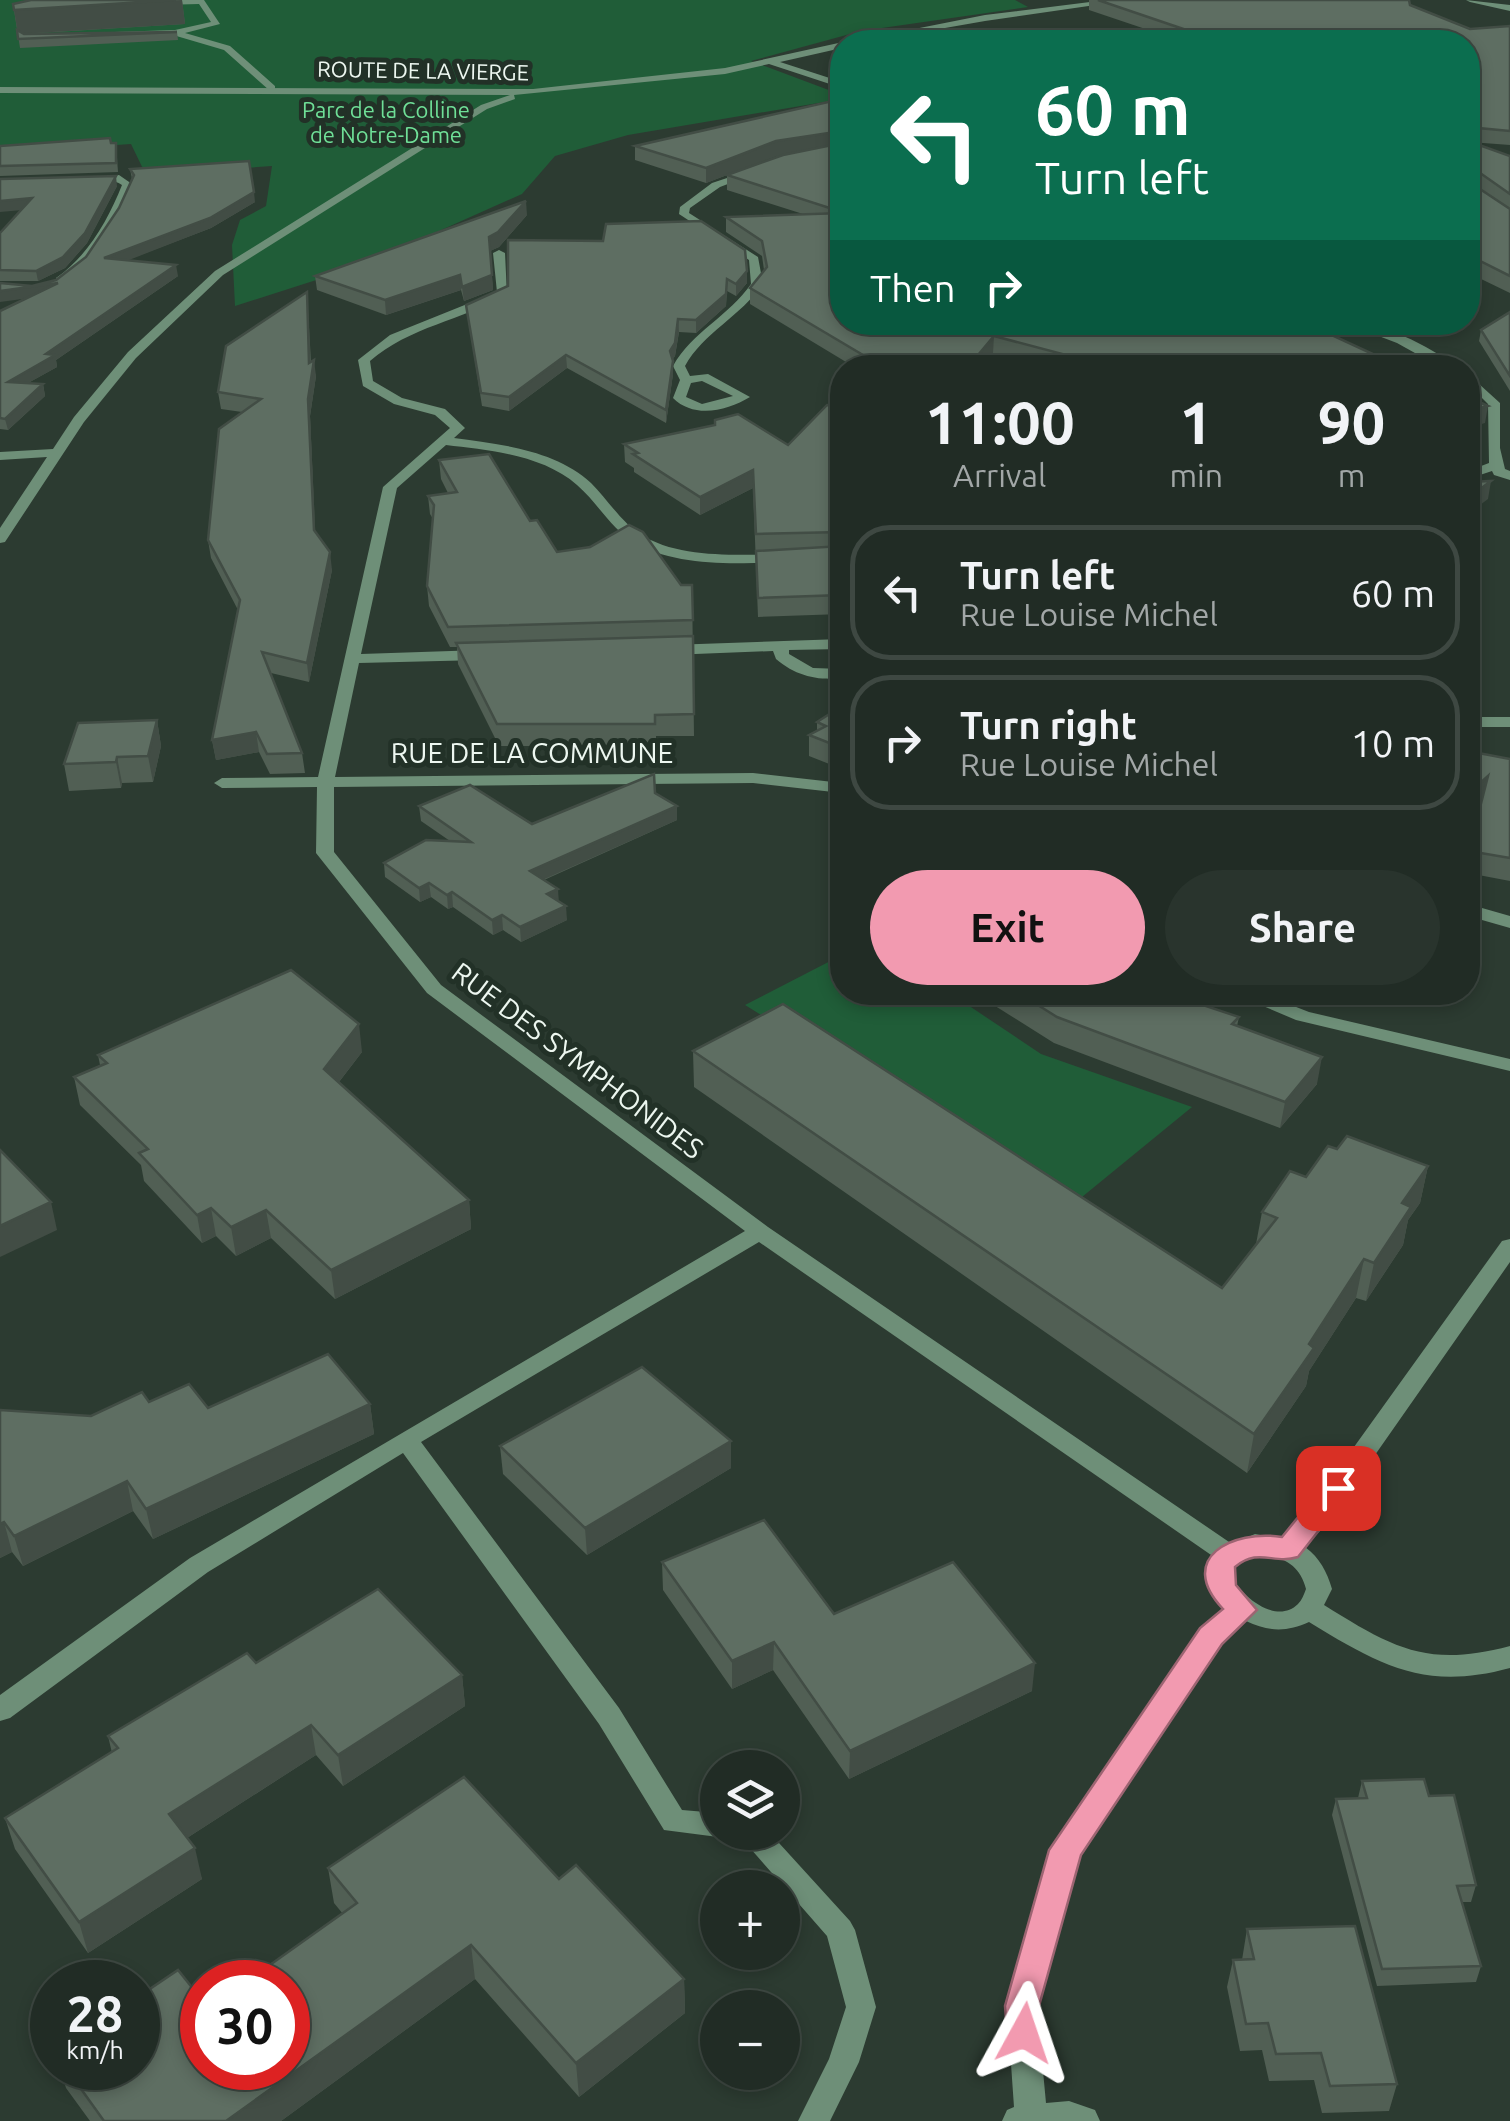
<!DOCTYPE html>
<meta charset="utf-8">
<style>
:root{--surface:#212c25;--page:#29342d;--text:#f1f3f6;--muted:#a2a7a7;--line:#3e4842;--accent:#f29ab0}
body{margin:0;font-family:Ubuntu,sans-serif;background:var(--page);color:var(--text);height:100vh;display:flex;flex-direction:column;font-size:38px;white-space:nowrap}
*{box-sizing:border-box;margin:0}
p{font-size:32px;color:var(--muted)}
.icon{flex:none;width:55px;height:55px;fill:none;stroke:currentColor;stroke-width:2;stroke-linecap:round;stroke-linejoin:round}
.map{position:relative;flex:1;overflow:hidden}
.drawer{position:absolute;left:830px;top:355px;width:650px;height:650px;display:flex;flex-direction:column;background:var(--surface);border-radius:40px;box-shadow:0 5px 15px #0003,0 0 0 2px var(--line)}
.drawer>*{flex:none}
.hud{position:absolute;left:830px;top:30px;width:650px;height:305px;border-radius:40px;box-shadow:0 5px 15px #0003,0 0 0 2px var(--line);background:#0b6e4f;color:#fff;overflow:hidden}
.fabs{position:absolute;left:700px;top:1750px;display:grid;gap:20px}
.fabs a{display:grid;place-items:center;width:100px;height:100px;border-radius:50%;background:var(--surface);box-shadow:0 5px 15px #0003,0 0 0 2px var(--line);font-size:50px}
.speed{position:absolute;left:30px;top:1960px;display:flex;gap:20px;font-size:50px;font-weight:700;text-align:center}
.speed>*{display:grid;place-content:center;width:130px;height:130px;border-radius:50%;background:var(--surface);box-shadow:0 5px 15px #0003,0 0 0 2px var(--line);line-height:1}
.speed small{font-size:25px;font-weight:400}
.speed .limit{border:15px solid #d22;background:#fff;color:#111}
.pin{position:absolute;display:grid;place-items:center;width:85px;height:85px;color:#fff;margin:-42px;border-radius:20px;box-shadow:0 5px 15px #0006}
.me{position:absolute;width:110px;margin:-55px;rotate:5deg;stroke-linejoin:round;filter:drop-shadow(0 0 8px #0008)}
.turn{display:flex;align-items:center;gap:35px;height:210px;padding:0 40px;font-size:45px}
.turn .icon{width:130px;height:130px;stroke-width:2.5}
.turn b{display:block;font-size:70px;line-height:85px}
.then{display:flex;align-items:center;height:95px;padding:0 40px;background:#0003;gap:20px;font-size:38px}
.eta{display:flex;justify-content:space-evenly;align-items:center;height:170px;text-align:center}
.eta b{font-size:60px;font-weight:600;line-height:70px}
.primary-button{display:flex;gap:20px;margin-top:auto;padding:20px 40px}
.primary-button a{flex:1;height:115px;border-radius:60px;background:var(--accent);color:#111;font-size:40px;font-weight:600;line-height:115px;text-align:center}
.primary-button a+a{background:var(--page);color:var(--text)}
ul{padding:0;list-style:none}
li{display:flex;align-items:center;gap:30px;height:135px;margin:0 20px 15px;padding:0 20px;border:5px solid var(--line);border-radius:40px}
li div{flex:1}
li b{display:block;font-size:38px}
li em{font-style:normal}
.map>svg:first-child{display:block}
.green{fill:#205d38}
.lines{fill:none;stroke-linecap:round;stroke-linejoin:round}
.service{fill:#6e8f78;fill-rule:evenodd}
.minor{fill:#6e8f78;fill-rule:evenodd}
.wall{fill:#515f54;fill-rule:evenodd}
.shaded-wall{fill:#424d45}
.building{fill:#5e6e62;stroke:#424d45;stroke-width:2.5}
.route{fill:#f29ab0;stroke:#9d6472;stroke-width:2.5}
.labels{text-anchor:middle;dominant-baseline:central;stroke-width:10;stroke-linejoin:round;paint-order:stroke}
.far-street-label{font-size:22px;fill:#edf7f0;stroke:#223127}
.far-park-label{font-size:22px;fill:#6fdf97;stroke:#223127}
.street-label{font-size:28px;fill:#edf7f0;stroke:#223127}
</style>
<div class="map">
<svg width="1510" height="2121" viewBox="0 0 1510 2121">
<rect width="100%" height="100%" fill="#2c3b31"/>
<g class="green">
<path d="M0 0H1015L1028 7 861 31 751 61 842 95V99L628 135 555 156 522 194 363 265 235 306 232 245 240 220 266 206 272 166 146 175 131 144 0 153Z"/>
<path d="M842 955V992L950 993 1041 1054 1192 1107 1071 1206 745 1005Z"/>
</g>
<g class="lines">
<path class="service" d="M164 0H204L220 24 185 33 230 46 275 86V90H269L224 50 173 35 57 37 53 34 175 30 211 22 199 4 161 5Z"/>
<g class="minor">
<path d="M1106 0H1130L985 21 865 42H849L985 15Z"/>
<path d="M1466 0 1510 5V11L1470 2Z"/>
<path d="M843 42 842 48 780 62 842 82V88L769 64 725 74 514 95 515 99 487 109 223 275 136 358 84 422 5 542 0 543V528L47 457 0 460V452L53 449 74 417 128 352 215 271 481 105 510 95 0 93V87L533 89 725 68Z"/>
<path d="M745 172 754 174 720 187 690 208 689 213 758 257 763 284C741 316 703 333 685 366L690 376 708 374 750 397C727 411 694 419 673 398L680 380 673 366C692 332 729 316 751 284L749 260 679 214 680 207 712 183ZM702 381 733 396 702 404 686 397 691 383Z"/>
<path d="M119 175 132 184C122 211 89 283 56 282V278C88 256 108 220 122 185 110 176 94 186 83 179Z"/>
<path d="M499 250 505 253 507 295C462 320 409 327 370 361L373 381 402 398 445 409 465 428 454 438C499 444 556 450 591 483 609 501 622 524 645 537 684 559 738 554 781 555L788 559 781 563C735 563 679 567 637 544 611 530 599 504 577 485 543 455 489 450 446 445L397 488 361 654 481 650 489 655 481 660 359 663 335 777 753 773 842 783V793L753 783 334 787V852L441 985 768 1227 1232 1544 1255 1534 1282 1539 1308 1511 1502 1241 1510 1239V1262L1326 1525 1305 1547C1320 1558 1327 1572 1332 1589L1324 1605C1393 1648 1427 1668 1510 1646V1668C1425 1691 1381 1666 1309 1622 1287 1632 1269 1632 1246 1621L1220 1643 1079 1854 1037 2006 1046 2103 1069 2101 1095 2110 1100 2121H1002L1007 2110 1014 2107 1007 2006 1052 1850 1202 1629 1226 1609 1216 1599 1206 1574 1214 1557 759 1242 421 1442 619 1708 682 1810 718 1813V1832L728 1834 718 1837 664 1830 599 1724 403 1453 208 1572 10 1718 0 1721V1695L190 1558 745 1231 427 993 316 853 317 787 222 788 214 783 222 778 318 777 383 487 450 428 435 415 394 404 363 386 358 360 390 335 497 292 493 253ZM1258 1554C1282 1556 1300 1564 1306 1589 1304 1594 1302 1600 1298 1604 1276 1626 1239 1595 1231 1574L1236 1564Z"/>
<path d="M1342 322C1382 322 1427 344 1458 368H1442L1397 343Z"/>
<path d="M1468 374 1500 403V448L1505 469 1510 471V480L1494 475 1492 471 1468 479V471L1489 463 1488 404 1468 384Z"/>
<path d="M842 639V649L789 650V654L813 668 842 669V679C816 680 796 676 776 659L773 651 670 655 662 650 670 645Z"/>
<rect x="1468" y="717" width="42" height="10"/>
<path d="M1468 904 1510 916V928L1468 916Z"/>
<path d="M1230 992H1258L1309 1012 1510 1059V1071L1296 1020Z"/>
<path d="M736 1832H769L850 1921 855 1930 876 2007 859 2062 830 2121H798L829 2059 846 2007 827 1936Z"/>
</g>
</g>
<g class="wall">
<path d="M182 0 185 24 23 34 177 32 178 40 20 48 13 4Z"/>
<path d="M1089 0H1409L1410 5 1470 29 1510 26V145L1470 142 1510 156V293L1479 278 1468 285V42H1184L1089 10Z"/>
<path d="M842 100V322L930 326 937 323 930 322H1352L1351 329 1332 336 1403 368H1049L993 353 981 368H856L750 304V288L764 270 762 256 726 232V217L803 214 727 190V175L706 183 635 160V146ZM783 154 734 172 776 156Z"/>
<path d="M116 143 118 172 0 176V146Z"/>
<path d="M130 169 255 202 211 228 127 260 178 276 56 360 57 367 28 383 43 384 45 396 8 430 0 429V311L25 299 32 286 56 280 86 257 119 208 132 179Z"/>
<path d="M117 186 87 243 65 268 38 281H0V233L22 210Z"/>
<path d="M527 215 499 247 490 251 493 290 464 301 461 290 386 315 317 290 315 276Z"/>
<path d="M747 271V283L736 296 727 291 726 306 696 333 679 332 675 356 672 360 673 374 666 423 567 368 509 411 482 406 466 305Z"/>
<path d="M307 292 311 362 316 376 310 416 315 532 332 570 309 682 271 673 302 753 305 773 270 774 259 752 216 760 212 740 238 610 211 558 208 540 242 412 221 409 218 392Z"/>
<path d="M1510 312V391L1479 341 1481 330Z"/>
<path d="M842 407V614L758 617 753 488 700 515 634 472V468L625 462 624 444 788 445Z"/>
<path d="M439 460 530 521 557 552 681 585H692L694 736H656V746H499L458 664 457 647H450L429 606 427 586 433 519 430 514 428 496 448 493 441 479Z"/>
<path d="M842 706V769L809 756V735L817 731V722Z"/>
<path d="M157 720 161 746 153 782 122 783 121 788 69 791 64 764Z"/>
<path d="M1468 751 1510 759V881L1468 873V860L1483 798 1468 811Z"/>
<path d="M655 793 677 806V820L544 880 559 901 567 920 521 942 503 930 493 935 453 907 448 909 431 897 420 902 385 877 384 863 450 841 421 821 419 806 532 824Z"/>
<path d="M973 992H1143L1167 1001 1239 1017 1237 1026 1317 1084 1280 1128 1054 1043Z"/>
<path d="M693 1051 1222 1288 1256 1244 1262 1212 1306 1177 1337 1149 1428 1166 1420 1203 1408 1220 1403 1245 1366 1301 1356 1298 1309 1371 1306 1386 1247 1473 694 1087Z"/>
<path d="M362 1052 339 1082 469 1200 471 1229 335 1299 271 1238 236 1256 216 1236 202 1243 144 1181 141 1165 80 1105 74 1077 100 1065 98 1055Z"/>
<path d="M149 1402 208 1408 370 1404 374 1434 153 1539 133 1511 23 1566 12 1552 0 1558V1410L91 1416Z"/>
<path d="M500 1446 731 1468 587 1555 503 1474Z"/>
<path d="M662 1562 834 1614 1032 1691 849 1779 773 1670 732 1689 663 1590Z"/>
<path d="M256 1663 462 1675 465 1706 343 1786 316 1755 187 1838 202 1879 88 1953 15 1849 5 1818 112 1753 108 1736Z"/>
<path d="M1362 1781 1429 1796 1476 1885 1471 1902H1462L1481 1966 1476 1982 1377 1986 1332 1815 1336 1799 1358 1798Z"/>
<path d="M328 1868 559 1879 684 1979 685 2013 579 2097 475 1979 281 2121H90L66 2088 60 2068H202L343 1914 334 1903Z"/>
<path d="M1247 1929 1397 2084 1389 2111 1322 2113 1314 2080 1269 2081 1262 2050 1240 2051 1227 1987 1233 1960H1242Z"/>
</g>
<g class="shaded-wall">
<path d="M182 0 185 24 18 34 14 10Z"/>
<path d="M842 131V145L776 156 706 183V168L776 141Z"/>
<path d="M116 176 117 186 87 243 65 268 38 281 36 271Z"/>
<path d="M254 192 255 202 211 228 106 269 104 258Z"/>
<path d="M32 198 34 209 0 212V201Z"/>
<path d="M526 201 527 215 499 247 490 251 489 237Z"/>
<path d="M1482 262 1479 278 1468 285V271Z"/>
<path d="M176 265 178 276 56 360 57 367 10 393 8 382 46 354Z"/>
<path d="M747 271V283L736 296V284Z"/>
<path d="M460 275 461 290 386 315 385 300Z"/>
<path d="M492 275 493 290 464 301 462 287Z"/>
<path d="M727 279 726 306 696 333V320Z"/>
<path d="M58 283 60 294 0 302V291Z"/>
<path d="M307 292 311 378 314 360 316 376 310 416 316 548 308 399 309 363Z"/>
<path d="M678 319 679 332 675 356 670 364V351Z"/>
<path d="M1324 322H1352L1351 329 1309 343 1312 326Z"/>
<path d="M994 336 993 353 981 368H973V361Z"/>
<path d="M566 355 567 368 509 411V397Z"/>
<path d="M673 361V374L666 423V410Z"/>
<path d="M43 384 45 396 8 430 5 419Z"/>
<path d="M1488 406 1485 423 1468 428V411Z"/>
<path d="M753 470V488L700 515V497Z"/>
<path d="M1491 481 1488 499 1468 514V498Z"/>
<path d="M330 552 332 570 309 682 307 663Z"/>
<path d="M157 720 161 746 153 782 148 756Z"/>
<path d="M256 732 259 752 216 760 212 740Z"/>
<path d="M117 757 122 783 121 788 116 762Z"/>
<path d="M1488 776 1484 797 1468 811V794Z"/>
<path d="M677 806V820L531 885 530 871Z"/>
<path d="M429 883 431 897 420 902 419 888Z"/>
<path d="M558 889 559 904 547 894Z"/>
<path d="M452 892 453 907 448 909 447 895Z"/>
<path d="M566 906 567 920 521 942 520 927Z"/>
<path d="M502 915 503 930 493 935 492 920Z"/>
<path d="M359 1024 362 1052 328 1096 324 1069Z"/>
<path d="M1322 1057 1317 1084 1280 1128 1285 1102Z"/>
<path d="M1428 1166 1420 1203 1408 1220 1403 1245 1366 1301 1374 1263 1402 1203Z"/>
<path d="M469 1200 471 1229 335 1299 331 1270Z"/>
<path d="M51 1202 57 1230 0 1257V1226Z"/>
<path d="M211 1208 216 1236 202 1243 197 1215Z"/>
<path d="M266 1210 271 1238 236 1256 231 1227Z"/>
<path d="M1364 1259 1356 1298 1309 1371 1306 1386 1247 1473 1254 1434 1309 1344Z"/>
<path d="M370 1404 374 1434 153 1539 146 1509Z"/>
<path d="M731 1441V1468L587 1555 585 1528Z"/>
<path d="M127 1481 133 1511 23 1566 14 1536Z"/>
<path d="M4 1522 12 1552 0 1558V1524Z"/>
<path d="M774 1642 773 1670 732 1689V1661Z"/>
<path d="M1035 1663 1032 1691 849 1779 850 1751Z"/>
<path d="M462 1675 465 1706 343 1786 338 1755Z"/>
<path d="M311 1725 316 1755 176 1845 169 1814Z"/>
<path d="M195 1848 202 1879 88 1953 79 1922Z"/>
<path d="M471 1945 475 1979 281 2121H226Z"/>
<path d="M684 1979 685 2013 579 2097 576 2063Z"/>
</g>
<g class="building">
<path d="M31 0H176L14 10 13 4Z"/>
<path d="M1098 0H1409L1410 5 1470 29 1510 26V131L1468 127V42H1214L1201 35Z"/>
<path d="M17 30 24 34 177 32 18 39Z"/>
<path d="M837 100H842V131L776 141 706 168 635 146Z"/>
<path d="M110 138 111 143H116V163L0 166V146Z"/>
<path d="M1468 141 1510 156V194L1473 168 1468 169V181L1510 209V276L1482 262 1468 271Z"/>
<path d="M842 143V212L727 175 783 155Z"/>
<path d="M249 161 254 192 210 218 104 258 176 265 46 354 55 355 8 382 43 384 5 419 0 418V311L58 283 0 291V283L32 286 56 280 86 257 119 208 134 175 130 169Z"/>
<path d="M116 176 85 233 63 257 36 271 0 270V233L32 198 0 201V179Z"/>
<path d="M526 201 498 232 489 237 492 275 462 287 460 275 385 300 315 276Z"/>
<path d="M842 213V322H925L930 326 939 322H1324L1312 326 1403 368H1115L994 336 973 361 954 358 946 368H885L750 288 767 267 762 241 726 217Z"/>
<path d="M701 221 745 250 747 271 736 284 727 279 726 294 696 320 678 319 675 343 670 351 673 361 666 410 566 355 509 397 481 393 466 305 508 286V240L603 241 606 224Z"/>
<path d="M307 292 309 363 314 360 308 399 314 530 330 552 307 663 262 652 302 753 267 754 256 732 212 740 240 600 208 540 219 429 261 399 218 392 226 346Z"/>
<path d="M1510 312V376L1481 330Z"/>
<path d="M1468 397 1488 406 1468 411Z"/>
<path d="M827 405 842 407V532L756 534 753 470 700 497 633 454 638 453 624 444 715 425V420L738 414 788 445Z"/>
<path d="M489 454 530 521 537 520 557 552 590 547 629 525 643 532 681 585H692L693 620 448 627 427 586 434 505 428 496 457 492 439 460Z"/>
<path d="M1491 481 1468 498V482Z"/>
<path d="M842 546V595L758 598 756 551Z"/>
<path d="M693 636 694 714 655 715V724H497L456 643Z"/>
<path d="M842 706V748L809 735 826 726 817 722Z"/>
<path d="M157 720 148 756 117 757 116 762 64 764 78 723Z"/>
<path d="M1468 751 1510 759V858L1469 851 1488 776 1468 794Z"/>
<path d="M654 774 655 793 677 806 530 871 558 889 547 894 566 906 520 927 502 915 492 920 452 892 447 895 429 883 419 888 384 863 426 840 471 842 419 806 470 785 532 824Z"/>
<path d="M291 970 359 1024 324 1069 469 1200 331 1270 266 1210 231 1227 211 1208 197 1215 139 1153 148 1149 74 1077 107 1063 98 1055Z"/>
<path d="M1017 992H1143L1167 1001 1173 995 1239 1017 1232 1024 1322 1057 1285 1102 1057 1017Z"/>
<path d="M783 1004 1222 1288 1277 1218 1262 1212 1290 1171 1306 1177 1328 1146 1337 1149 1347 1136 1428 1166 1402 1203 1411 1207 1374 1263 1364 1259 1309 1344 1314 1348 1254 1434 693 1051Z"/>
<path d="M0 1150 51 1202 0 1226Z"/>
<path d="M328 1354 370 1404 146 1509 127 1481 14 1536 4 1522 0 1524V1410L91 1416 142 1392 149 1402 189 1384 208 1408Z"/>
<path d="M642 1367 731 1441 585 1528 500 1446Z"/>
<path d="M764 1520 834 1614 953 1562 1035 1663 850 1751 774 1642 732 1661 662 1562Z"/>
<path d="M378 1589 462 1675 338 1755 311 1725 169 1814 195 1848 79 1922 5 1818 118 1748 108 1736 247 1653 256 1663Z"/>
<path d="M464 1777 559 1879 576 1865 684 1979 576 2063 471 1945 226 2121H104L66 2068H138V1997L178 1970 202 2000V2068H288V1982H246L357 1903 328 1868Z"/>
<path d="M1424 1779 1429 1796 1454 1795 1476 1885 1457 1886 1481 1966 1382 1969 1336 1799 1367 1798 1362 1781Z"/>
<path d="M1355 1926 1397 2084 1330 2086 1321 2053 1276 2054 1268 2023 1246 2024 1233 1960 1254 1959 1247 1929Z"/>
</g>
<path class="route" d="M1338 1477 1348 1480 1352 1488 1298 1557C1273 1565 1259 1547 1235 1567L1236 1585 1257 1610 1222 1644 1081 1855 1039 2006 1041 2033 1036 2044 1024 2049 1012 2044 1007 2033 1005 2006 1049 1850 1200 1628 1223 1609C1175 1558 1233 1529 1282 1537L1328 1480Z"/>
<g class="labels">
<g class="far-street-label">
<text transform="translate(423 70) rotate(1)">ROUTE DE LA VIERGE</text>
</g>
<g class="far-park-label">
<text x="386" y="109">Parc de la Colline<tspan x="386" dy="25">de Notre-Dame</tspan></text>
</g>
<g class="street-label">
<text x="532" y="752">RUE DE LA COMMUNE</text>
<text transform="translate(578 1060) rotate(37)">RUE DES SYMPHONIDES</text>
</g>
</g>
</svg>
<div class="fabs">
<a><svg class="icon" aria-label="layers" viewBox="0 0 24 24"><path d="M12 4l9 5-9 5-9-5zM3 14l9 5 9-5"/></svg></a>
<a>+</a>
<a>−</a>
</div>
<div class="speed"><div>28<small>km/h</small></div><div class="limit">30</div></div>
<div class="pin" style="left:1338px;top:1488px;background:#d93025"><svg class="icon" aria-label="arrive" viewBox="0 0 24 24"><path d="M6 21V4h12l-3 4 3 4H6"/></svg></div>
<svg class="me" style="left:1024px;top:2033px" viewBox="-20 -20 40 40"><path d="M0-17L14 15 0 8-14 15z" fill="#f29ab0" stroke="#fff" stroke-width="4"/></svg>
<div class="hud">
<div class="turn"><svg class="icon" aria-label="left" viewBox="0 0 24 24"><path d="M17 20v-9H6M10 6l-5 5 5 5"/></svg><div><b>60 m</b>Turn left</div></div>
<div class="then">Then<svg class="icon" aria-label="right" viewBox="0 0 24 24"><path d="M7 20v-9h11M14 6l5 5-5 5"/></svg></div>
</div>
<section class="drawer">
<div class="eta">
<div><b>11:00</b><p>Arrival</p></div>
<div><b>1</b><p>min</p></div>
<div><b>90</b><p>m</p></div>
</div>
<ul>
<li><svg class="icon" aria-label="left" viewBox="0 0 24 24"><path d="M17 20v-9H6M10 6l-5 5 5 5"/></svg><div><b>Turn left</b><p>Rue Louise Michel</p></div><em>60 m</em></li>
<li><svg class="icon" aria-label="right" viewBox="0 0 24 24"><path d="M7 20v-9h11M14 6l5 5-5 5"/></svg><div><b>Turn right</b><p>Rue Louise Michel</p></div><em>10 m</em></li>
</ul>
<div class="primary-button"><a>Exit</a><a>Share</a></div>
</section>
</div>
